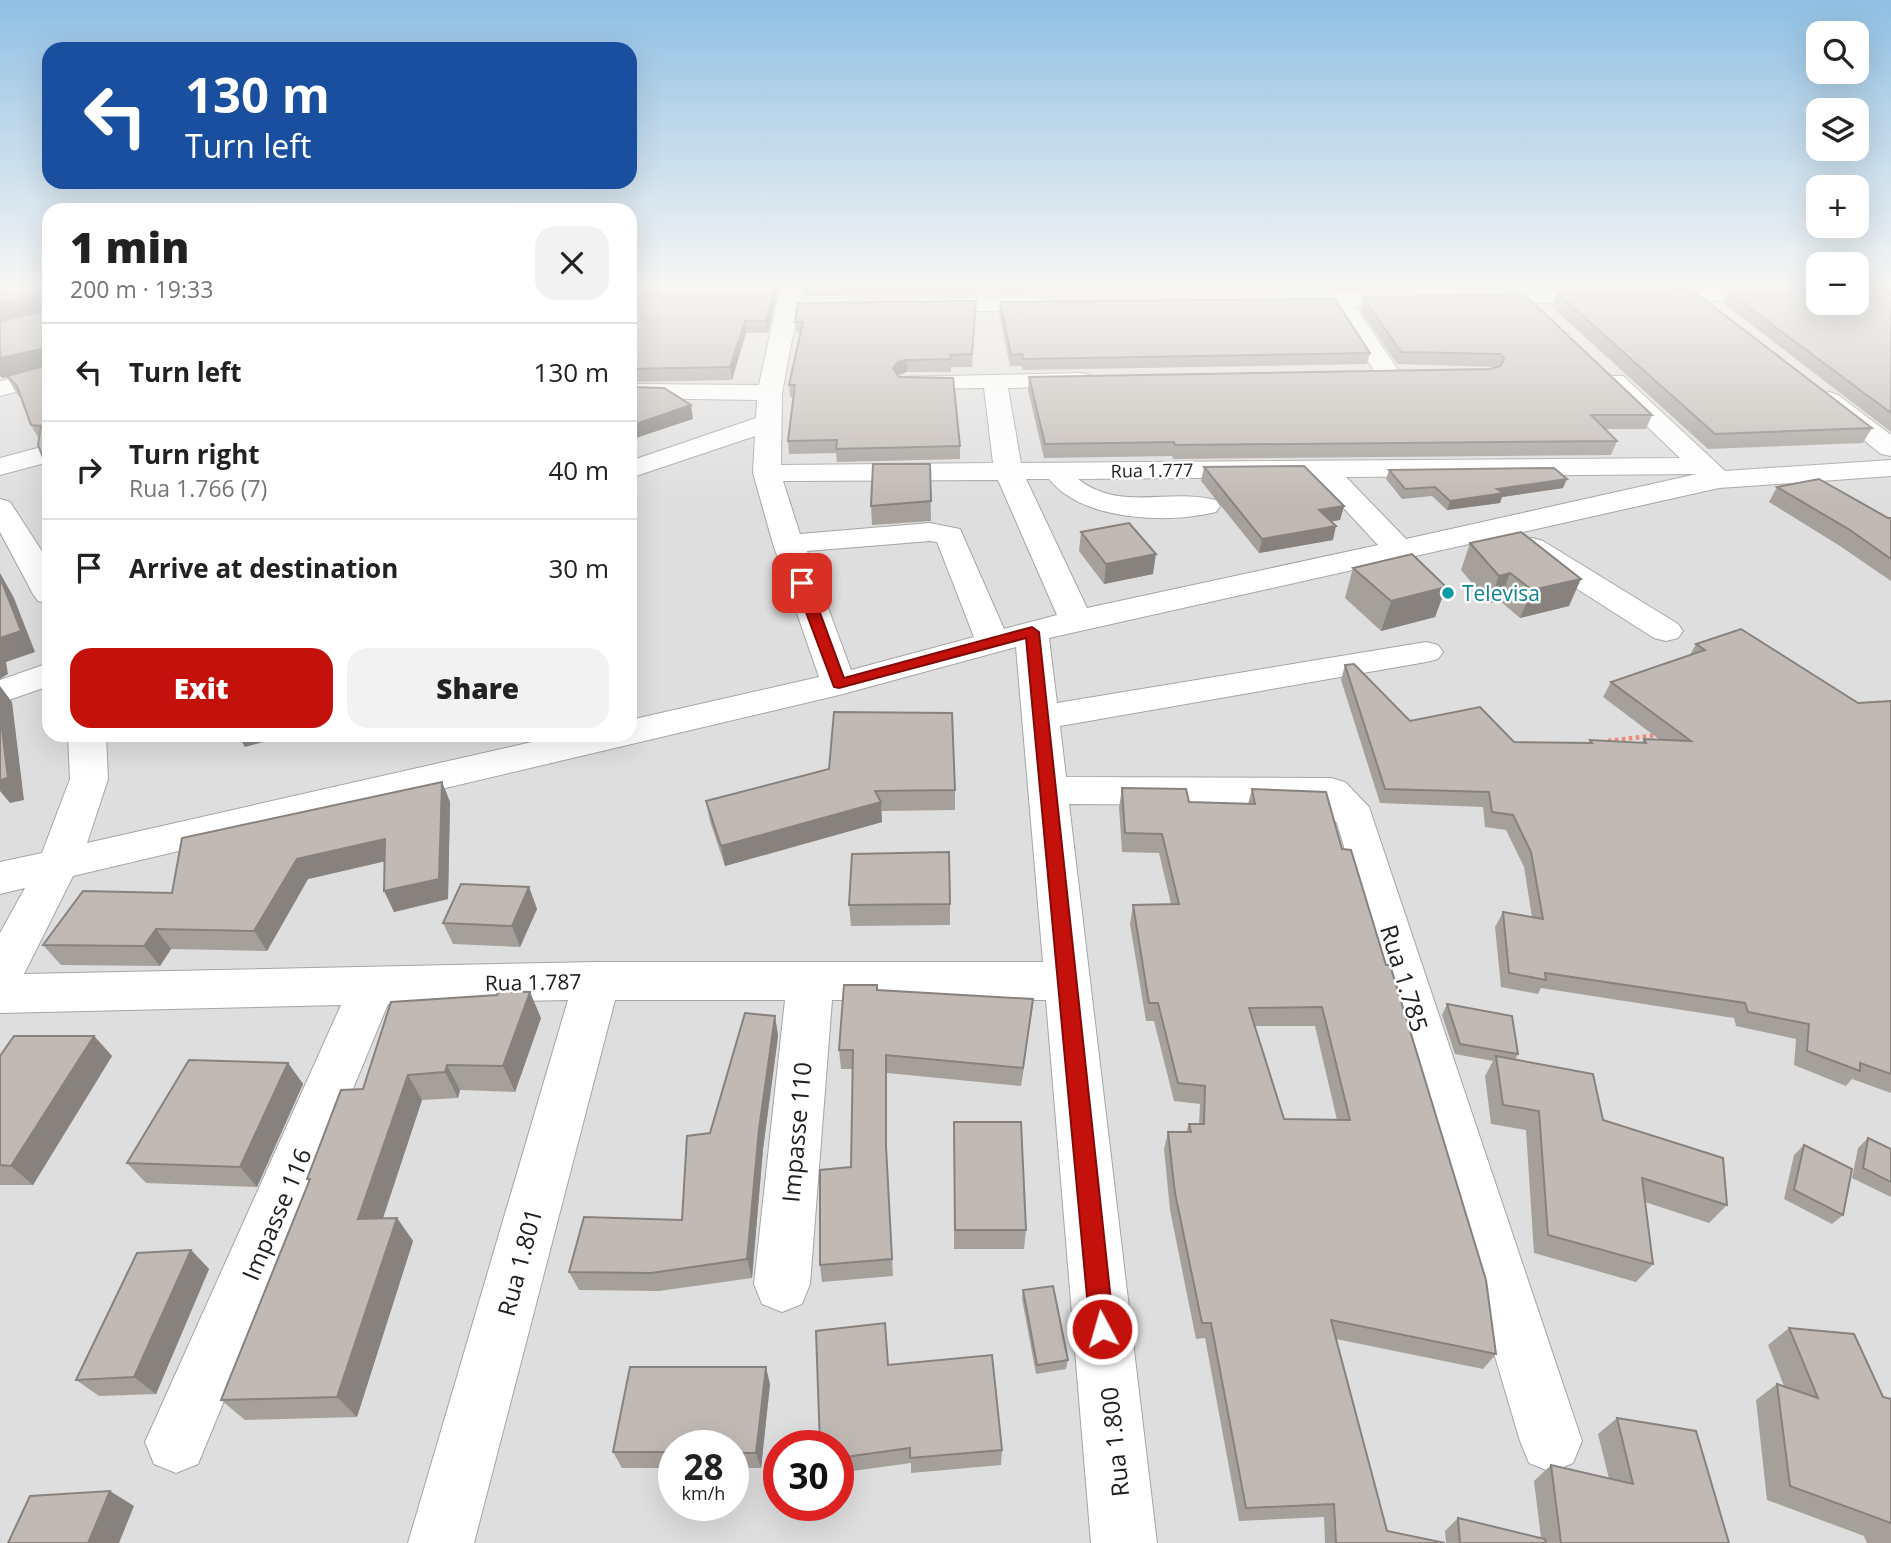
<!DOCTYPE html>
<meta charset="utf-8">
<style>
:root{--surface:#fff;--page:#f2f2f2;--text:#222;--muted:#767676;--line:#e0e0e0;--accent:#c5110c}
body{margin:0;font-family:"Open Sans",sans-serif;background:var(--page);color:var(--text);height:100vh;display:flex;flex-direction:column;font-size:26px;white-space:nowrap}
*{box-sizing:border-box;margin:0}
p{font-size:23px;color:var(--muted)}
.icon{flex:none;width:38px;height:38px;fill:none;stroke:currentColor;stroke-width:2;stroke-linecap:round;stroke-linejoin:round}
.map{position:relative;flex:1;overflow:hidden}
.details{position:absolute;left:42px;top:203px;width:595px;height:539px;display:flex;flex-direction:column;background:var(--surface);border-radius:21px;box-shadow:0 7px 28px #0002}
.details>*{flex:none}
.hud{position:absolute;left:42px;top:42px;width:595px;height:147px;border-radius:21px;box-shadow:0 7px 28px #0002;background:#1a4fa0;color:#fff;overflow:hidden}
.buttons{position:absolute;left:1806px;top:21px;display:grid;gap:14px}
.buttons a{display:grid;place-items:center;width:63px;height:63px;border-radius:14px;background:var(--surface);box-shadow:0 7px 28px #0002;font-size:35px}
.speed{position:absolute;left:658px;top:1430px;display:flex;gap:14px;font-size:35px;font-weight:700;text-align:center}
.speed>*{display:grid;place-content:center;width:91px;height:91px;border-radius:50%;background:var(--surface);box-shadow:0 7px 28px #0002;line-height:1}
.speed small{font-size:18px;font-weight:400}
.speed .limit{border:10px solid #d22;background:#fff;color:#111}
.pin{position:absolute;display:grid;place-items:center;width:60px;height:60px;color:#fff;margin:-30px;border-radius:14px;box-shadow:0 4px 10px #0006}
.me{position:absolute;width:77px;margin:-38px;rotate:354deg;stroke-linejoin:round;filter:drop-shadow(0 0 5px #0008)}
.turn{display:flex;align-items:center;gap:24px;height:147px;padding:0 28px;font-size:32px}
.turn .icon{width:91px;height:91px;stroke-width:2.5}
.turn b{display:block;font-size:49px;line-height:60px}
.round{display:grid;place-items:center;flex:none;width:74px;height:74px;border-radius:21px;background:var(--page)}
.summary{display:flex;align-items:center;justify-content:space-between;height:119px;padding:0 28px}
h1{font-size:42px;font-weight:800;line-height:52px}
.button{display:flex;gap:14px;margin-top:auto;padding:14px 28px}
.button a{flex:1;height:80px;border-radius:21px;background:var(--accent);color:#fff;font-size:28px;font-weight:800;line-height:80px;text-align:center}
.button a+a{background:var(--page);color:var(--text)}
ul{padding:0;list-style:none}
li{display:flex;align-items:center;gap:21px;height:98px;padding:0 28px;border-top:2px solid var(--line)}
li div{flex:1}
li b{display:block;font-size:26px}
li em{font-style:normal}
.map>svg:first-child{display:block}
.residential{fill:#dfdede;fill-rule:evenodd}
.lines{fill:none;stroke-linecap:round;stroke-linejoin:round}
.minor-casing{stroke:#a5a5a5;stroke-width:2}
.path{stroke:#f28777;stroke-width:4.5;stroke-dasharray:3.5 3.5;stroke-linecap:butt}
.minor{fill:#fff;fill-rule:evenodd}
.wall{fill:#a6a09b;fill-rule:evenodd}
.shaded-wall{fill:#87827e}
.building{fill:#c1bab4;stroke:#87827e;stroke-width:2;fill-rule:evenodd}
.route{fill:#c5110c;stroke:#800b08;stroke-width:2}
.culture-dot{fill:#0f9aa8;stroke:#fff;stroke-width:2.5}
.labels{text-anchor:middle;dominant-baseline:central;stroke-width:5;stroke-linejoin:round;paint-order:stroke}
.far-street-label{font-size:18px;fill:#212121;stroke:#fff}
.culture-label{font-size:21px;fill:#0d838f;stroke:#fff;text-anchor:start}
.street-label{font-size:21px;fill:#212121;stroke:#fff}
.near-street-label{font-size:24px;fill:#212121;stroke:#fff}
</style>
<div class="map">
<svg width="1891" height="1543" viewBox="0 0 1891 1543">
<rect width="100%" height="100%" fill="#f0eee8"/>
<path class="residential" d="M0 285H49V735H630V285H1818V303H1857V285H1891V1543H0ZM674 1446H733V1505H674ZM779 1446H838V1505H779Z"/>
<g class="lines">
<g class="minor-casing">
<g id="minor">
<path d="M781 285H802L800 299H848L859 306 848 313H797L782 393 781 465 993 463 984 388 908 389 899 387 896 382 899 377 1081 373 1090 375 1093 380 1090 385 1008 388 1021 463 1680 458 1605 386 1602 381 1605 376H1623L1725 471 1891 460V476L1719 488 1049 638 1057 703 1426 642 1438 645 1443 652 1438 659 1426 662 1060 726 1066 777 1331 778 1345 782 1369 807 1582 1441 1573 1463 1551 1472 1529 1463 1520 1441 1337 823 1321 806 1069 804 1157 1543H1091L1046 1000H832L810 1284 802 1304 782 1312 762 1304 754 1284 785 1000H615L474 1543H408L568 1000 388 1004 198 1464 176 1473 154 1464 145 1442 341 1005 0 1013V933L25 888 0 894V862L42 853 70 779 68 735H106L108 779 87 843 563 735H630V720L819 677 773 544 753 473 755 436 630 478V461L756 418 757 400 630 398V384L759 385ZM1697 474 1406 539 1346 477ZM1315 477 1378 545 1087 608 1026 479H1049C1082 521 1168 524 1216 512L1220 506 1216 500C1169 488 1120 512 1078 479ZM998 480 1057 615 1004 629 960 529 930 523 800 534 783 481ZM930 541 937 542 974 637 851 670 807 551ZM1016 647 1043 962H597L24 974 73 876 839 695Z"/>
<path d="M1818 287V299L1475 304 1464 298 1475 292Z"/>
<path d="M1339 293H1415L1426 299 1415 305 1355 306 1400 373 1397 378H1379L1333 307H1283L1272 301 1283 295Z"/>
<path d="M922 298H1051L1062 305 1051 312 914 310 911 305 914 300Z"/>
<path d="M49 369V383L0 396V381Z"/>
<path d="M1829 392 1838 395 1891 435V456L1881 454 1820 405 1816 400 1820 395Z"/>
<path d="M49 445V462L0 475V458Z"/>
<path d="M0 499 10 502 49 562V604L38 601 33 594 0 532Z"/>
<path d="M1532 538 1543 541 1678 624 1683 631 1678 638 1666 641 1654 638 1521 553 1517 547 1521 541Z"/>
<path d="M49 663V686L0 703V680Z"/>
</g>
</g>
<path class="path" d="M1608 741 1658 735"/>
<use href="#minor" class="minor"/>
</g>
<g class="wall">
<path d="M0 285H49V469L44 460 39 439 31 425 21 398 17 394 7 377 2 378 0 376Z"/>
<path d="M630 285H779L768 333H746L732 380 630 382Z"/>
<path d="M802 285H977V295L803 296Z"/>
<path d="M994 285H1508L1506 289 996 294Z"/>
<path d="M1530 285H1741L1533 288Z"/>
<path d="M1857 285H1870L1862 286 1863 290 1891 289V432L1723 303 1728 292 1818 303Z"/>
<path d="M1557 293 1872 428 1863 443 1708 449 1552 307Z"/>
<path d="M1363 297 1652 415 1646 429H1604L1617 441 1611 455 1173 459 1172 456 1044 458 1028 390 1029 377 1490 369 1497 367 1397 364 1360 310Z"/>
<path d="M976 301 972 367H951V372H907L898 376 960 446V459L837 462 836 453 789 454 788 441 793 397H790L789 385 800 333H796L795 322Z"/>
<path d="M1000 302 1370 353 1367 364 1023 370 1022 366H1010L999 313Z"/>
<path d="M930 464 931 521 872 525 871 506Z"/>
<path d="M1204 467 1344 506 1340 520 1331 521 1333 540 1259 553 1201 481Z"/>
<path d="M1389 470 1563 488 1502 497 1500 503 1447 510 1432 496 1402 499 1386 479Z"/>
<path d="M1777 487 1888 518H1891V581L1840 546 1769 502Z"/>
<path d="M1081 532 1153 574 1104 584 1079 551Z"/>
<path d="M1470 543 1569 606 1520 618 1500 601 1489 603 1461 570Z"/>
<path d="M1353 568 1446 587 1435 617 1381 631 1345 598Z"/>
<path d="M1696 644 1858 703 1891 701V1093L1852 1079 1846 1086 1794 1065 1796 1039 1736 1026 1734 1018 1541 988 1538 994 1501 987 1495 927 1503 912 1532 917 1524 867 1506 830 1485 827 1483 807 1380 803 1341 680 1345 665 1410 721 1514 742 1589 743 1590 740 1641 743 1644 739 1660 740 1603 697 1611 682 1690 655Z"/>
<path d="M829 769 955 790V810L881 811 882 822 725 866 710 821 706 801Z"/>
<path d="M442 782 450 802 448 899 394 912 385 861 308 879 267 951 171 949 160 966 61 965 43 945Z"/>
<path d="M1122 788 1189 802 1248 804 1252 789 1342 849 1496 1354 1483 1369 1336 1339 1387 1531 1445 1543H1325L1324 1517 1239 1521 1205 1338 1196 1339 1170 1210 1164 1149 1168 1132H1186L1189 1124H1199L1200 1104 1174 1101 1154 1021H1146L1130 924 1133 905 1171 904 1159 853 1122 852 1119 807ZM1255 1026H1315L1337 1120 1284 1119Z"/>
<path d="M529 887 537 909 520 947 453 944 443 923Z"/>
<path d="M950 904V925L851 926 849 905Z"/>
<path d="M877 990 1033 999 1021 1086 887 1073V1164L893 1276 822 1282 820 1265 851 1167 853 1069H841L839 1050Z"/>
<path d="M1447 1004 1518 1054 1515 1060 1727 1205 1709 1223 1645 1202 1653 1264 1636 1282 1534 1253 1526 1130 1491 1124 1485 1076 1493 1061 1455 1054 1442 1015Z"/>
<path d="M775 1016 778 1036 763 1149 752 1278 659 1291 579 1290 569 1272 682 1220 710 1133Z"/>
<path d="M541 1018 515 1092 460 1090 458 1098 422 1100 383 1218H397L413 1241 357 1417 245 1420 221 1400 309 1182 307 1179 363 1089Z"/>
<path d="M94 1036 112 1056 33 1185H0V1056Z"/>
<path d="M288 1063 303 1084 257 1187 146 1183 127 1163Z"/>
<path d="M954 1122 1026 1230 1024 1249H954Z"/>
<path d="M1868 1138 1891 1149V1197L1852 1178 1858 1148Z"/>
<path d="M1804 1145 1843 1215 1832 1224 1784 1199 1794 1155Z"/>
<path d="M191 1250 209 1269 156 1394 99 1396 76 1380Z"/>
<path d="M1023 1290 1068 1360 1066 1369 1036 1374 1022 1299Z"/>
<path d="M1789 1328 1883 1397 1891 1399V1543H1867L1864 1536 1767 1500 1756 1400 1777 1384 1784 1386 1768 1345Z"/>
<path d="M888 1365 1002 1450 1001 1465 911 1473V1463L838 1473V1446Z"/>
<path d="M770 1384 761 1468H733V1446H674V1468H622L613 1452Z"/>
<path d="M1617 1418 1729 1543H1446L1445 1531 1458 1518 1541 1538 1534 1481 1551 1465 1609 1479 1598 1434Z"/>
</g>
<g class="shaded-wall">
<path d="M775 285H779L768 333 766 321Z"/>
<path d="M40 294 48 310 0 322V303Z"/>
<path d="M745 321 746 333 732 380 730 367Z"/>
<path d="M41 349 49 367 2 378 0 374V358Z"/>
<path d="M907 360V372L898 374 894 381 893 368 898 362Z"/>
<path d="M691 405 693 419 630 440V426Z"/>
<path d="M49 459V469L44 460Z"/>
<path d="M1567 479 1563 488 1502 497 1500 503 1447 510 1450 501 1497 489Z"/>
<path d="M1344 506 1340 520 1316 524 1319 510Z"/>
<path d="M1336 526 1333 540 1259 553 1262 539Z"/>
<path d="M1156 554 1153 574 1104 584 1106 564Z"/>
<path d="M0 573 14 598 35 652 6 662 8 674 0 679Z"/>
<path d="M1510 573 1500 601 1489 603 1499 576Z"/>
<path d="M1581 579 1569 606 1520 618 1532 590Z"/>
<path d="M1446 587 1435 617 1381 631 1391 601Z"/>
<path d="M0 686 12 702 24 800 10 803 0 791Z"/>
<path d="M238 735H289L245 747Z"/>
<path d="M442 782 450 802 448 899 394 912 384 891Z"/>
<path d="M881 802 882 822 725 866 721 846Z"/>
<path d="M385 839 395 859 308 879 267 951 254 931 297 859Z"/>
<path d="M529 887 537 909 520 947 512 926Z"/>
<path d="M156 929 171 949 160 966 144 946Z"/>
<path d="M530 992 541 1018 515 1092 503 1066Z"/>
<path d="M1033 999 1031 1017 1021 1086 1023 1068Z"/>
<path d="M775 1016 778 1036 763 1149 752 1278 747 1259 759 1129Z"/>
<path d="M94 1036 112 1056 33 1185 11 1166Z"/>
<path d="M886 1055 887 1073V1164L893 1276 886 1146Z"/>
<path d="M288 1063 303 1084 257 1187 240 1167Z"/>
<path d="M447 1065 460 1090 458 1098 445 1072Z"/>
<path d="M408 1075 422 1100 375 1242 358 1219Z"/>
<path d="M397 1218 413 1241 357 1417 337 1397Z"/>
<path d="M191 1250 209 1269 156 1394 134 1377Z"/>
<path d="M766 1367 770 1384 761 1468 756 1453Z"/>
<path d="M110 1491 134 1506 119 1543H88Z"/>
</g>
<g class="building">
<path d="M0 285H49V459L44 460 38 445 41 426 31 425 17 386 7 376 41 367V349L0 358V321L40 312 43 296 40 294 0 303Z"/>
<path d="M630 285H775L766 321H745L730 367 630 369Z"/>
<path d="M1857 285H1862L1863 290 1891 289V413L1728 292 1818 290V303H1857Z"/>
<path d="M1693 291 1872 428 1715 434 1557 293Z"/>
<path d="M1524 294 1652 415H1591L1617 441 1175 445 1174 442 1045 444 1029 377 1490 369 1501 366 1504 359 1501 354 1401 352 1363 297Z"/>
<path d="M1335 299 1370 353 1023 359 1022 354 1011 355 1000 302Z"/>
<path d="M976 301 972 354 950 355 951 359 907 360 898 362 893 368 899 377 953 378 960 446 836 449 837 440 788 441 795 385H789L803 322H795L798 303Z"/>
<path d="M630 387 664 388 691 405 630 426Z"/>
<path d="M873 464H930L931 501 871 506Z"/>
<path d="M1304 466 1344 506 1319 510 1336 526 1262 539 1204 467Z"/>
<path d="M1554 468 1567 479 1497 489 1504 493 1450 501 1435 487 1405 489 1389 470Z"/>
<path d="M1819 479 1888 518H1891V559L1850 530 1777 487Z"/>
<path d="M1129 523 1156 554 1106 564 1081 532Z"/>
<path d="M1521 532 1581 579 1532 590 1510 573 1499 576 1470 543Z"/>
<path d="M1412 554 1446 587 1391 601 1353 568Z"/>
<path d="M0 577 21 631 0 638Z"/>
<path d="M1741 629 1858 703 1891 701V1074L1860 1063V1071L1807 1051 1809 1024 1748 1012 1745 1003 1545 973 1546 980 1509 973 1503 912 1543 919 1531 852 1513 815 1492 812 1489 792 1385 789 1345 665 1354 664 1410 721 1480 707 1514 742 1592 743 1590 740 1646 743 1644 739 1691 741 1611 682 1705 650 1696 644Z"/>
<path d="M834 712 952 713 955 790 875 791 881 802 721 846 706 801 829 769Z"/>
<path d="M0 713 8 778 0 780Z"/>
<path d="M442 782 439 879 384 891 385 839 297 859 254 931 156 929 144 946 43 945 83 891 172 893 182 838Z"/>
<path d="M1122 788 1186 789 1189 802 1255 804 1252 789 1326 792 1342 849 1351 850 1386 965H1390L1486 1280 1496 1354 1331 1320 1387 1531 1445 1543H1336L1334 1504 1246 1508 1211 1323H1202L1175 1193 1168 1132H1191L1189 1124H1204L1205 1086 1178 1083 1158 1003H1149L1133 905 1179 904 1162 834 1125 833ZM1322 1007 1350 1120 1284 1119 1249 1008Z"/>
<path d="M949 852 950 904 849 905 852 854Z"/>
<path d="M461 884 529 887 512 926 443 923Z"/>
<path d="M844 985H877V990L1033 999 1023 1068 886 1055V1146L892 1259 820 1265V1170L851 1167 853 1050H839Z"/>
<path d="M499 991 530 992 503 1066 447 1065 445 1072 408 1075 358 1219 397 1218 337 1397 221 1400 310 1179H307L341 1090 363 1089 391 1002 497 995Z"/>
<path d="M1447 1004 1512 1016 1518 1054 1460 1044Z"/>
<path d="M745 1013 775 1016 759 1129 747 1259 651 1273 569 1272 584 1217 682 1220 687 1136 710 1133Z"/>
<path d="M14 1036H94L11 1166 0 1165V1056Z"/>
<path d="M1496 1056 1593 1074 1603 1120 1723 1158 1727 1205 1642 1178 1653 1264 1548 1235 1539 1111 1503 1105Z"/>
<path d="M189 1060 288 1063 240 1167 127 1163Z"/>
<path d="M954 1122H1021L1026 1230H955Z"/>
<path d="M1868 1138 1891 1149V1182L1863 1168Z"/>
<path d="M1804 1145 1852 1169 1843 1215 1794 1190Z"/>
<path d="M191 1250 134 1377 76 1380 137 1253Z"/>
<path d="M1053 1286 1068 1360 1037 1365 1023 1290Z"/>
<path d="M885 1323 888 1365 992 1355 1002 1450 910 1458V1448L838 1458V1446H820L816 1331Z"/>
<path d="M1789 1328 1854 1334 1883 1397 1891 1399V1523L1790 1486 1777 1384 1818 1398Z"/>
<path d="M630 1367H766L756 1453H733V1446H674V1452H613Z"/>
<path d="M1617 1418 1696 1431 1729 1543H1561L1551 1465 1633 1484Z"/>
<path d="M110 1491 88 1543H8L30 1496Z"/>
<path d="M1458 1518 1545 1539 1546 1543H1460Z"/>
</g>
<linearGradient id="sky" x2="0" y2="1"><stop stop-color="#8fbfe3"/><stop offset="0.57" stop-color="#f8f7f5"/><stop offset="1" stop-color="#f8f7f5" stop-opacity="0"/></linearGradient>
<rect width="1891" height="501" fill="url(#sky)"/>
<path class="route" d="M802 579 809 583 844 678 1032 627 1039 632 1114 1329 1111 1337 1102 1341 1094 1337 1090 1329 1026 638 839 688 834 687 795 583Z"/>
<circle class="culture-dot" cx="1448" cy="593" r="7"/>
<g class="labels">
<g class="far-street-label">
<text transform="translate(1152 470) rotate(-1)">Rua 1.777</text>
</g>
<g class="culture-label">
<text x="1462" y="593">Televisa</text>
</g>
<g class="street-label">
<text transform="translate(533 982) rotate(-1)">Rua 1.787</text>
</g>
<g class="near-street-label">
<text transform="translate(1405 978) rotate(73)">Rua 1.785</text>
<text transform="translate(796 1132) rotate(-85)">Impasse 110</text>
<text transform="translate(276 1214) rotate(-67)">Impasse 116</text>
<text transform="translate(519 1262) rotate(-75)">Rua 1.801</text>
<text transform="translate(1114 1442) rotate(-96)">Rua 1.800</text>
</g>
</g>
</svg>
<div class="buttons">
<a><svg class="icon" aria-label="search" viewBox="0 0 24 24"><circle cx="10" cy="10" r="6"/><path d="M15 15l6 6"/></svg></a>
<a><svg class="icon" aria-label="layers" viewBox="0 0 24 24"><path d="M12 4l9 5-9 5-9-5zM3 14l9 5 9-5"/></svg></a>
<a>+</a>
<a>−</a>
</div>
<div class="speed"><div>28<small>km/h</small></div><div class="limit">30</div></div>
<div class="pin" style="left:802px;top:583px;background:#d93025"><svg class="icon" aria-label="arrive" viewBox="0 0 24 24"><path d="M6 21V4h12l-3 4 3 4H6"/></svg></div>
<svg class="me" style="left:1102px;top:1329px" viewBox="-20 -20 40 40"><circle r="17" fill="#c5110c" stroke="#fff" stroke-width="3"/><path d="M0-11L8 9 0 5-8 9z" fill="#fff"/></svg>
<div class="hud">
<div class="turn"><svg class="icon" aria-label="left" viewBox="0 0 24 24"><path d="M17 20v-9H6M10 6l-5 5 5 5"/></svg><div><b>130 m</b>Turn left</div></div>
</div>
<section class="details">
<div class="summary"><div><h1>1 min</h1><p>200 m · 19:33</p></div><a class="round"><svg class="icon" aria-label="close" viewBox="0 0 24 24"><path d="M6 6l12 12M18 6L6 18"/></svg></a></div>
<ul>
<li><svg class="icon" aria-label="left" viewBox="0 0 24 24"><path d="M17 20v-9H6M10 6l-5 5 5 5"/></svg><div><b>Turn left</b></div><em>130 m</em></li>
<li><svg class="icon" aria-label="right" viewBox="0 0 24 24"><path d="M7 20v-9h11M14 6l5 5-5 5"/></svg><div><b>Turn right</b><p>Rua 1.766 (7)</p></div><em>40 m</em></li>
<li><svg class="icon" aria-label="arrive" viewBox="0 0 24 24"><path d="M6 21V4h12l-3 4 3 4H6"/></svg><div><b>Arrive at destination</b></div><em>30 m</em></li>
</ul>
<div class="button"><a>Exit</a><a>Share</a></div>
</section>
</div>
